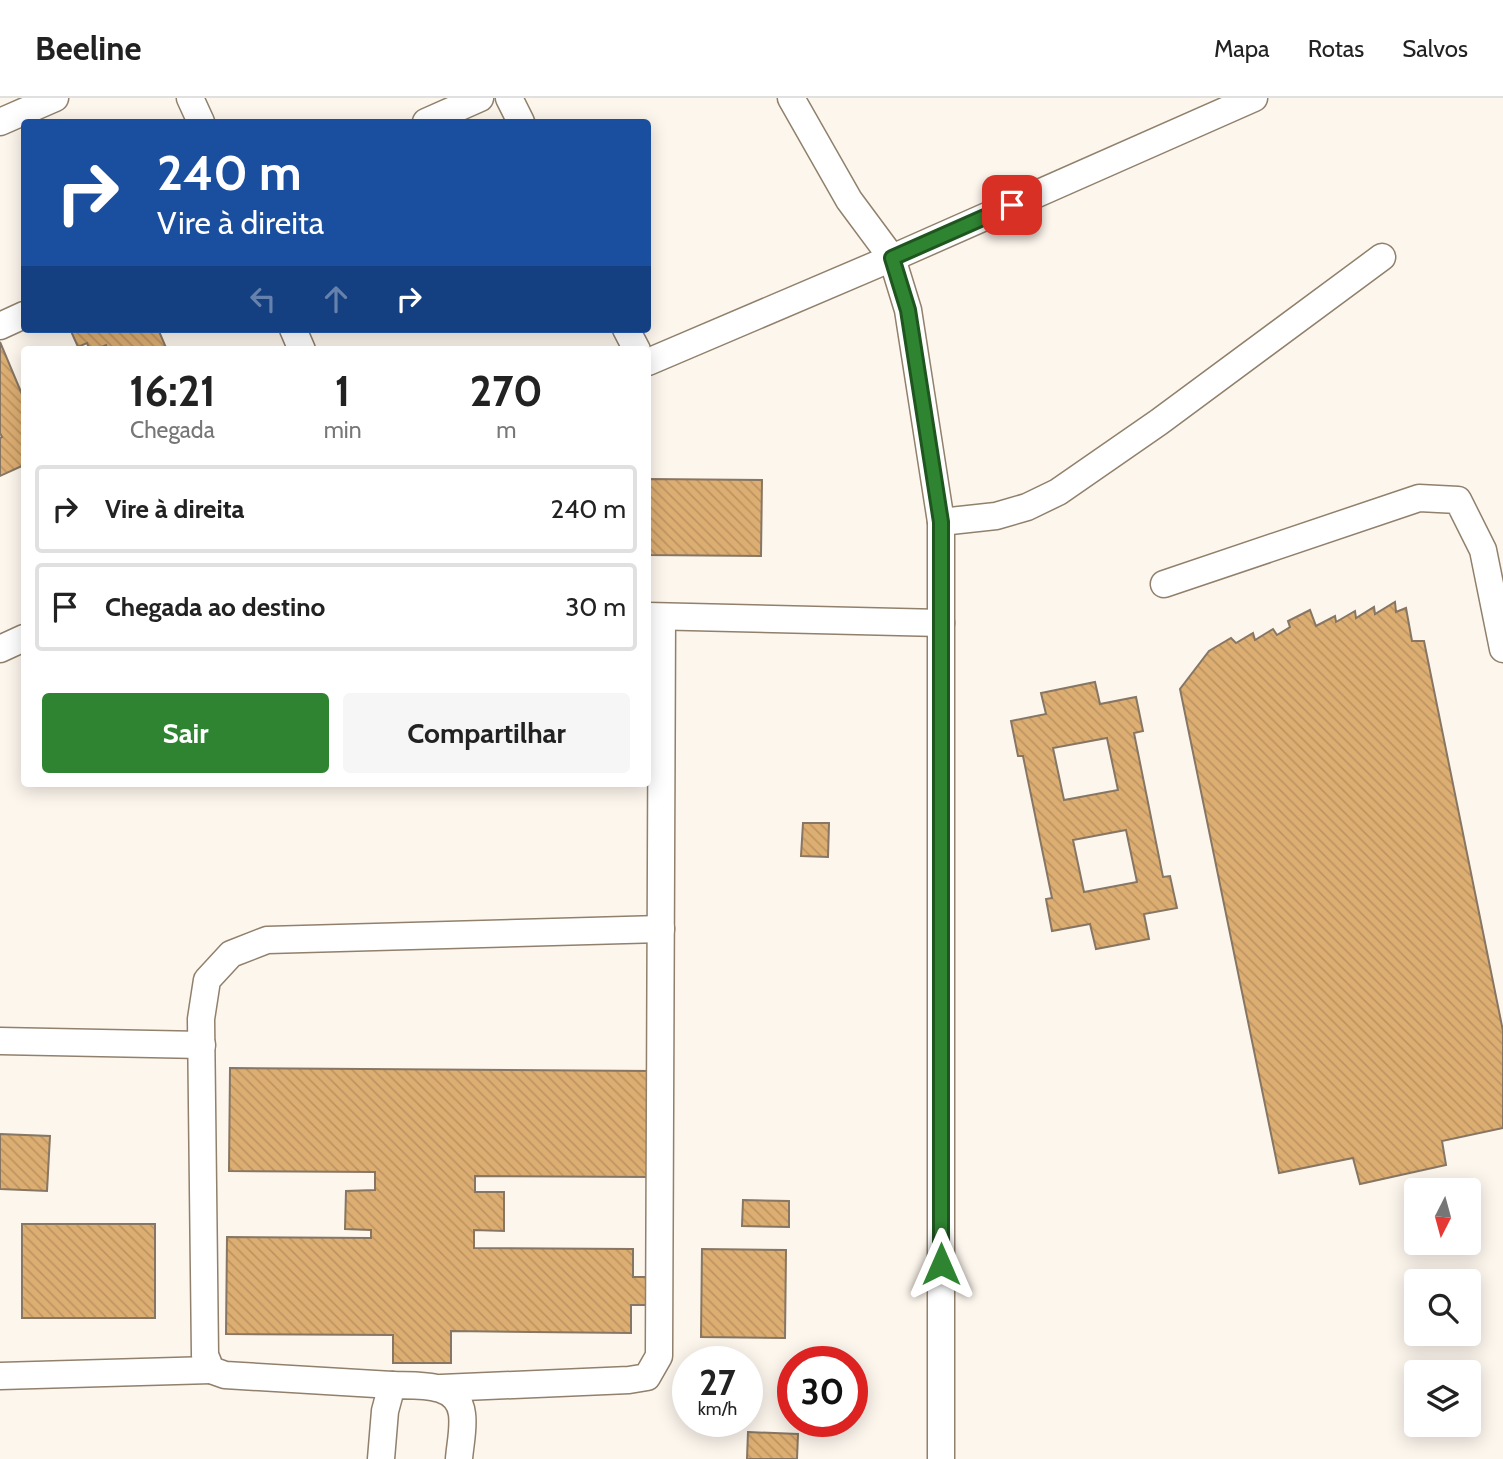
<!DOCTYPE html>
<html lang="pt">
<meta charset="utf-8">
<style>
:root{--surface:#fff;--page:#f6f6f6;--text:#222;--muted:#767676;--line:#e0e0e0;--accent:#2f8432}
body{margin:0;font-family:Cabin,sans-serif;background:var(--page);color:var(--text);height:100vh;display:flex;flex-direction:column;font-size:26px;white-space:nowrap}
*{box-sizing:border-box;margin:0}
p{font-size:23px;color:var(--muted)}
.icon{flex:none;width:38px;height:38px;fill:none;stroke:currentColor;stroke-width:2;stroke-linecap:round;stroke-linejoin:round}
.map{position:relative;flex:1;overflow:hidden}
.sheet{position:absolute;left:21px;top:248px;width:630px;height:441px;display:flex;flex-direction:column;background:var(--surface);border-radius:7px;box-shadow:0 4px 18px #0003}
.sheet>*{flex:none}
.hud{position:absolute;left:21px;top:21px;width:630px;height:214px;border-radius:7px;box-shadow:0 4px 18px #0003;background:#1a4fa0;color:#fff;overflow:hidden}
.needle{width:46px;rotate:186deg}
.fabs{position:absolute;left:1404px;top:1080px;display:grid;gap:14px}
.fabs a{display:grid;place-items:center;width:77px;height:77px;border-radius:7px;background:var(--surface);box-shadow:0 4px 18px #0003;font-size:35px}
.speed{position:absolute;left:672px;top:1248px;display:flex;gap:14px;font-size:35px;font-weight:700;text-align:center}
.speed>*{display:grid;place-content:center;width:91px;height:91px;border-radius:50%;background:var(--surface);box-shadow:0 4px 18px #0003;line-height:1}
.speed small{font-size:18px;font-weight:400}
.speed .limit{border:10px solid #d22;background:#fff;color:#111}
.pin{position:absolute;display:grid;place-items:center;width:60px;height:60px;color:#fff;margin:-30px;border-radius:14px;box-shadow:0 4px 10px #0006}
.me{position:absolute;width:77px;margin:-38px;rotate:0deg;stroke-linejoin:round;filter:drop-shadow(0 0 5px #0008)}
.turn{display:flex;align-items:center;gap:24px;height:147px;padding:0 21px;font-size:32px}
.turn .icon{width:91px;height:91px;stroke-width:2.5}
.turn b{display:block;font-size:49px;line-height:60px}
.lanes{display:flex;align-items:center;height:66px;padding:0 21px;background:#0003;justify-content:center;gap:35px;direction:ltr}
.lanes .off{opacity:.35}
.eta{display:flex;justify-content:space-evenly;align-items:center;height:119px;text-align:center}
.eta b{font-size:42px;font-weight:700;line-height:49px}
.primary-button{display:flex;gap:14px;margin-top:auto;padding:14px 21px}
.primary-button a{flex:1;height:80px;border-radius:7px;background:var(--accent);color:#fff;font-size:28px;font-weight:700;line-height:80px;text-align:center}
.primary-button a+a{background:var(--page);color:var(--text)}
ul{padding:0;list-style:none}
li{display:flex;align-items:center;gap:21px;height:88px;margin:0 14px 10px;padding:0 7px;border:4px solid var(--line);border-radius:7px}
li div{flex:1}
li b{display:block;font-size:26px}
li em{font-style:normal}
header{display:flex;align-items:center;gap:42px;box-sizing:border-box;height:98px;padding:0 35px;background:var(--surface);border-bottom:2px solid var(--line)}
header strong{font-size:33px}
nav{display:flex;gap:38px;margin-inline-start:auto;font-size:24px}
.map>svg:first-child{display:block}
.building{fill:url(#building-back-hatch);stroke:#867663;stroke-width:2;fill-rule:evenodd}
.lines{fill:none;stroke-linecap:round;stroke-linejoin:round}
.minor-casing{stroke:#90806c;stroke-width:29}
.minor{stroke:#fff;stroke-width:26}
.route-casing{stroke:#1f5620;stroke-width:18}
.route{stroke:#2f8432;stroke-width:12}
</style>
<header>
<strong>Beeline</strong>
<nav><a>Mapa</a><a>Rotas</a><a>Salvos</a></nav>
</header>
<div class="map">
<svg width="1503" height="1361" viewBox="0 0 1503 1361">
<defs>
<pattern id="building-back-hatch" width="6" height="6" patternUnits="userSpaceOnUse" patternTransform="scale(1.75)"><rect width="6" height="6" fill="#ddae72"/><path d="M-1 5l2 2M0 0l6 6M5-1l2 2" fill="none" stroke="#bd9461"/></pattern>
</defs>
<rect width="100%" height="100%" fill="#fdf6ed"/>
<g class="building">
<path d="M70 231H158L167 252H108L106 247 95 252H90L87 245 78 249Z"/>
<path d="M0 244 24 301V367L0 378V340L2 339 0 335Z"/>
<path d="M648 381 762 382 761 458 648 457Z"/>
<path d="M1395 504 1396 514 1406 510 1412 543H1424L1503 933V1030L1442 1043 1446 1067 1360 1086 1353 1060 1279 1075 1180 591 1209 553 1231 540 1236 545 1253 535 1255 542 1273 531 1277 537 1290 529 1288 523 1310 512 1316 528 1335 518 1336 524 1355 513 1356 520 1374 509 1375 516Z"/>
<path d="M1095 584 1100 606 1136 599 1143 633 1134 635 1163 779 1170 778 1177 810 1144 816 1149 841 1096 851 1090 826 1052 833 1046 801 1052 800 1023 658H1018L1011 623 1046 616 1041 595ZM1107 640 1118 692 1064 702 1053 650ZM1126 732 1137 784 1084 794 1073 742Z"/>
<path d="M803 725H829L828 759 801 758Z"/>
<path d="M230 970 654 973 653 1079 475 1078V1094H504V1133L474 1132V1150L633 1151V1179H649V1207H631V1235L451 1233V1265H393V1237L226 1236 227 1139 371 1140V1132L345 1131 346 1093 375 1092V1074L229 1073Z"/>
<path d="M0 1036 50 1038 47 1093 0 1091Z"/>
<path d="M743 1102 789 1103V1129L742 1128Z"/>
<rect x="22" y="1126" width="133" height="94"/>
<path d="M702 1151 786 1152 785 1240 701 1239Z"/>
<path d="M748 1334 798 1336 797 1361H747Z"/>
</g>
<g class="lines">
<g class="minor-casing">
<g id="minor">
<path d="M190 0 201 24"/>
<path d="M509 0 521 24"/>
<path d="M791 0 849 102 892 160 908 212 941 424V1361"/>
<path d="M0 24 55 0"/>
<path d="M426 24 480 0"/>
<path d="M0 228 24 217"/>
<path d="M293 231 302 252"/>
<path d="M626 231 637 252"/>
<path d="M648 264 892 160 1254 0"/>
<path d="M941 424 996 418 1027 409 1058 394 1159 324 1382 159"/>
<path d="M1164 486 1419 400 1458 402 1483 452 1503 551"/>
<path d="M648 518 941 525"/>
<path d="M0 551 24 540"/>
<path d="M0 943 202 947"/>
<path d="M0 1278 211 1272"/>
<path d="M392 1287 225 1277 211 1272 205 1257 201 921 207 882 231 856 267 842 661 831"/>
<path d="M441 1290 629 1282 647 1279 659 1258 662 519"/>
<path d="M381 1361 385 1313 392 1287C416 1288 458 1283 462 1316 464 1330 460 1347 459 1361"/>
</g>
</g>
<use href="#minor" class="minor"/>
</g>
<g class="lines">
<g class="route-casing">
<path id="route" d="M941 1166V424L908 212 892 160 1012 107"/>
</g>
<use href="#route" class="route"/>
</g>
</svg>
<div class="fabs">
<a><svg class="needle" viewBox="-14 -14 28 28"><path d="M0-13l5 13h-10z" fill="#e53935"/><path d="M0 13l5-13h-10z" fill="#767676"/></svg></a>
<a><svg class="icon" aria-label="search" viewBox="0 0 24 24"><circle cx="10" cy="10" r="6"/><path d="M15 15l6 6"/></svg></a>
<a><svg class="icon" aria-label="layers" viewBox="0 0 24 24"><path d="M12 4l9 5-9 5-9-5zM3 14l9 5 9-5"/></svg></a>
</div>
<div class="speed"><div>27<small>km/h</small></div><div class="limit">30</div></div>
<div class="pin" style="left:1012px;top:107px;background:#d93025"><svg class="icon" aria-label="arrive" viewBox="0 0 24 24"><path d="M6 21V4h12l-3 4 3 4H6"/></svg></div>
<svg class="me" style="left:941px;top:1166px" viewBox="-20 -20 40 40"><path d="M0-17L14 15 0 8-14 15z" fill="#2f8432" stroke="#fff" stroke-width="4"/></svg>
<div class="hud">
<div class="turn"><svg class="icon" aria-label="right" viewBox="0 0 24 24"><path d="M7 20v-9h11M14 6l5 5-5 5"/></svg><div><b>240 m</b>Vire à direita</div></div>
<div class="lanes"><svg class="icon off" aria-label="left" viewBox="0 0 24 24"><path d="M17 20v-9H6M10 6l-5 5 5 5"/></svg><svg class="icon off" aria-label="ahead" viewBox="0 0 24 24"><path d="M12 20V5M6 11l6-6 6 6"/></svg><svg class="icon" aria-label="right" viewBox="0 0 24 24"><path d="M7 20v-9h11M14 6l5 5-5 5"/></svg></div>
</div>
<section class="sheet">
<div class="eta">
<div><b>16:21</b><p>Chegada</p></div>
<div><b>1</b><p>min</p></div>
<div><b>270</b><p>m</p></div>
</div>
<ul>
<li><svg class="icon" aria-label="right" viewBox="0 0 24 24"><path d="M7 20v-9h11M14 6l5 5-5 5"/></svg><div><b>Vire à direita</b></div><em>240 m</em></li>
<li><svg class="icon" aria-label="arrive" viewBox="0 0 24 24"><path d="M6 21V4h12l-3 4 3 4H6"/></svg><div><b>Chegada ao destino</b></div><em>30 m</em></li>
</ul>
<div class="primary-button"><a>Sair</a><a>Compartilhar</a></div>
</section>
</div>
